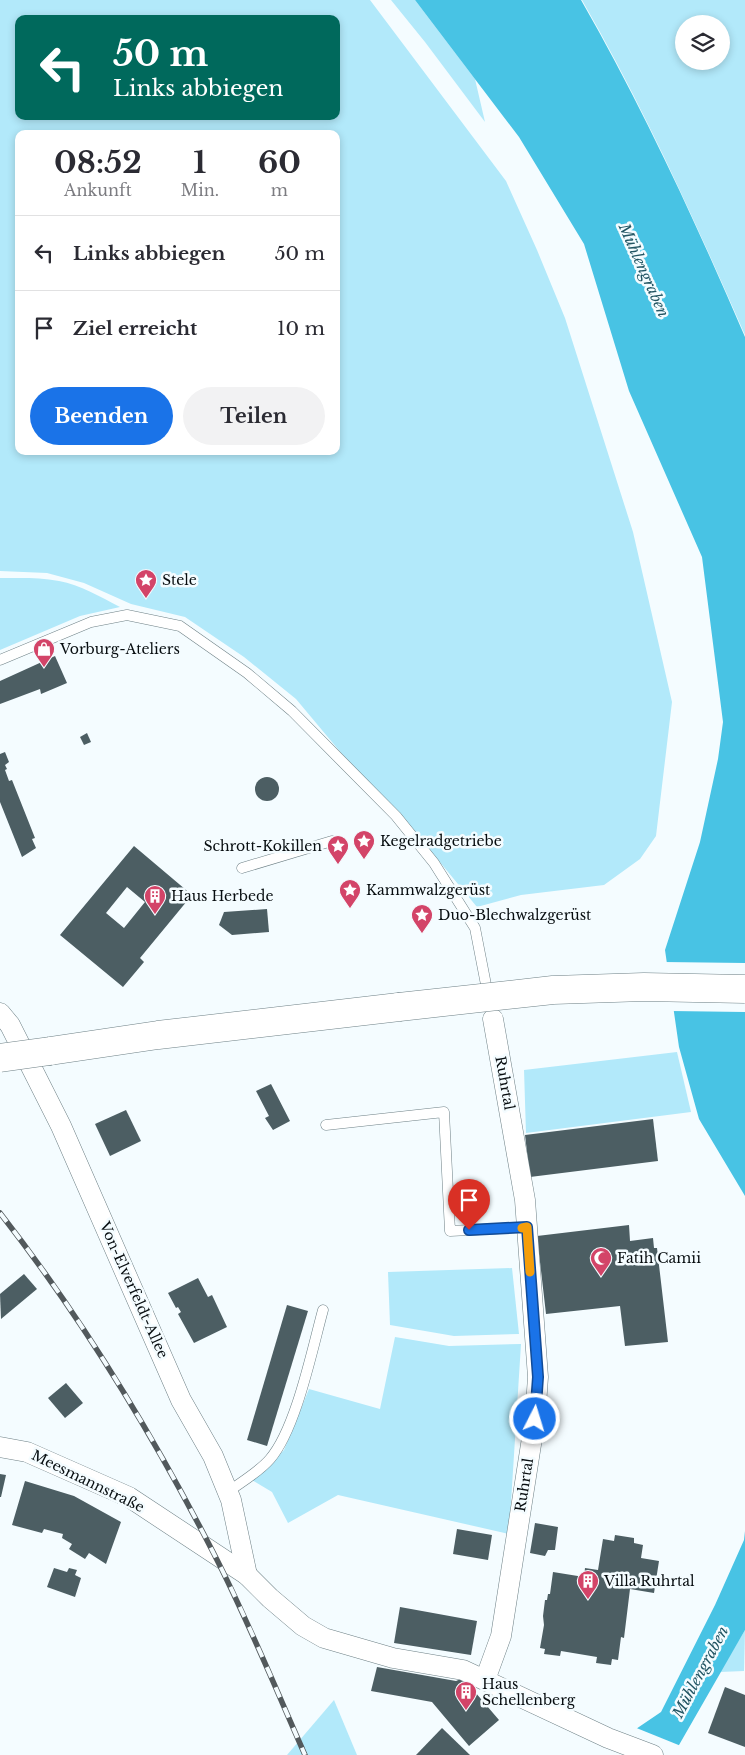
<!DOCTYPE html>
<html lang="de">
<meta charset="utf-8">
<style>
:root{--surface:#fff;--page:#f2f2f3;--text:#2b2b33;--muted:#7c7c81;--line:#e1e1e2;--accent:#1a73e8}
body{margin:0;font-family:"Libre Baskerville",serif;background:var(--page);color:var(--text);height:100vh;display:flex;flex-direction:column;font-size:19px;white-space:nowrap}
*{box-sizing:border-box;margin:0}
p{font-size:16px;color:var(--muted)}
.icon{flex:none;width:28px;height:28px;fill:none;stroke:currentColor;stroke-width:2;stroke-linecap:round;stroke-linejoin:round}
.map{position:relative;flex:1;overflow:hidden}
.drawer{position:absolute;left:15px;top:130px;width:325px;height:325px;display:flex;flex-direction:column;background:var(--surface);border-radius:10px;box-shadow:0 2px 8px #0003}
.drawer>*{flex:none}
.top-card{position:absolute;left:15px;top:15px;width:325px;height:105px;border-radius:10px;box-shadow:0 2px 8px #0003;background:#00695c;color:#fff;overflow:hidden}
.controls{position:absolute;left:675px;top:15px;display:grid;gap:10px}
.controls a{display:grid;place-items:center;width:55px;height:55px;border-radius:50%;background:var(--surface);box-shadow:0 2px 8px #0003;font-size:25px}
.pin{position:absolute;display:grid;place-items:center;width:42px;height:42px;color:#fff;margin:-51px -21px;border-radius:50% 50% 50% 0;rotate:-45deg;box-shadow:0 0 5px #0007}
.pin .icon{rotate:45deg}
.me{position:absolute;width:55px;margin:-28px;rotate:5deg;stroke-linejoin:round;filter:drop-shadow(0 0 4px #0008)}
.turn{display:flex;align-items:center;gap:18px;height:105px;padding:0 15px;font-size:22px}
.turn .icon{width:65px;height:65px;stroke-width:2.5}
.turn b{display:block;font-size:35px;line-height:42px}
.eta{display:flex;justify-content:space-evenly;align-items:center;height:85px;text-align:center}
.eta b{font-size:30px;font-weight:700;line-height:35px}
.button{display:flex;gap:10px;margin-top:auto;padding:10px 15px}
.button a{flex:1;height:58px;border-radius:30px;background:var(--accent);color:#fff;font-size:20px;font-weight:700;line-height:58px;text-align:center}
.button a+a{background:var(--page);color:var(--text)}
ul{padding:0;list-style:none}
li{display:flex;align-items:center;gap:15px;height:75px;padding:0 15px;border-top:1px solid var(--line)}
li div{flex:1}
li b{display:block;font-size:19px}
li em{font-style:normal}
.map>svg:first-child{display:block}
.green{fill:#b2e9fa;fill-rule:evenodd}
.water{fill:#48c3e4}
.pier{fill:#f4fcff}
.building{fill:#4c5e63;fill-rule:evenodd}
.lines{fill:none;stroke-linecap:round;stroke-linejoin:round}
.lane-casing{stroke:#6e8086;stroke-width:11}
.street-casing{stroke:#6e8086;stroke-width:21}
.secondary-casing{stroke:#6e8086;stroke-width:29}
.lane{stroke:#fff;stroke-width:10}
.street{stroke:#fff;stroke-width:20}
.secondary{stroke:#fff;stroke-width:28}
.rail-casing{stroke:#52595c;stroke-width:5.5}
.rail{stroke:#f4fcff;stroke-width:4;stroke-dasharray:11;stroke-linecap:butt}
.secondary-bridge-casing{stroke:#6e8086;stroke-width:29;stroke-linecap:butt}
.secondary-bridge{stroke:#fff;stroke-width:28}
.route-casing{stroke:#114b97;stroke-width:12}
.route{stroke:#1a73e8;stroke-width:9}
.slow{stroke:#f59e0b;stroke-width:9}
.labels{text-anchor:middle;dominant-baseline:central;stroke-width:5;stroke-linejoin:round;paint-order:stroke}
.poi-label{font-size:14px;fill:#070d10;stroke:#f4fcff;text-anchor:start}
.street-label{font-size:14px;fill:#070d10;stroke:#f4fcff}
.water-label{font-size:15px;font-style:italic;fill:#225563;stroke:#f4fcff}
</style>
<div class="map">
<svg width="745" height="1755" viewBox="0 0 745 1755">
<rect width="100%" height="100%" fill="#f4fcff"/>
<g class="green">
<path d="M0 0H370L506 181 537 250 565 318 633 532 672 702 656 836 640 859 604 885 521 895 477 907 400 814 342 754 296 699 244 657 185 617 131 604 84 583 47 573 0 571ZM19 19H336V116H19ZM19 134H336V451H19Z"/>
<path d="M391 0H415L475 79 485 122 425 42Z"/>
<path d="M582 0H745V335C695 221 644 108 582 0ZM684 24H721V61H684Z"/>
<path d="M0 578C19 578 39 577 59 581 80 585 101 597 120 607L80 616 0 650Z"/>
<path d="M677 1052 691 1112 526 1133 524 1070Z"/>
<path d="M512 1268 519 1334 454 1336 390 1325 388 1272Z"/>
<path d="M395 1337 449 1346 521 1344 509 1534 338 1495 288 1523 272 1492 252 1480 284 1450 309 1389 380 1409Z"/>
<path d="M745 1630 744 1671 720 1672Z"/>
<path d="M334 1700 357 1755H287Z"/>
</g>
<g class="water">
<path d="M415 0H581C643 108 696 223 745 337V1196L699 1119 679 1047 665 950 700 842 718 759 723 722 702 557 629 391 584 244 519 137Z"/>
<path d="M745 1531V1630L679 1745 673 1755H614L633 1731 661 1712 715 1605 744 1540Z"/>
</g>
<g class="pier">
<path d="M664 962 745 963V1012L671 1011Z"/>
<path d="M634 1727 681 1746 676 1755H612Z"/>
</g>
<g class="building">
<path d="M55 656 67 683 41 694 40 689 0 704V681Z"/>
<path d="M87 733 91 742 84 745 80 737Z"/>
<path d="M5 752 9 762 5 765 7 769 5 770 9 781 12 780 35 838 32 839 36 848 22 857 0 802V754Z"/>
<circle cx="267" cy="789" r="12"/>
<path d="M134 846 192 895 140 958 144 962 123 987 60 935ZM127 887 145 902 124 928 106 913Z"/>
<path d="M267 909 269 932 232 935 219 925 224 912Z"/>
<path d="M271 1084 290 1121 273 1130 265 1118 269 1116 256 1091Z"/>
<path d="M126 1110 141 1141 110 1156 95 1124Z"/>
<path d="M653 1119 658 1161 530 1177 525 1135Z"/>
<path d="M629 1225 630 1241 653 1238 654 1248H657L668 1342 625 1346 620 1306 546 1314 537 1236Z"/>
<path d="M24 1274 37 1289 1 1319 0 1294Z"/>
<path d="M198 1278 208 1297 212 1295 227 1327 194 1343 178 1314 181 1312 178 1307 176 1308 168 1293Z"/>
<path d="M287 1305 308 1311 267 1446 247 1440Z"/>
<path d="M66 1383 83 1403 65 1418 48 1398Z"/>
<path d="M0 1474 6 1475 1 1497H0Z"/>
<path d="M25 1481 74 1496 121 1522 106 1564 89 1553 85 1559 69 1549 72 1544 62 1538 63 1534 44 1529 42 1533 12 1525Z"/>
<path d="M535 1523 558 1527 555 1550H548L545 1556 530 1553Z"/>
<path d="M457 1529 492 1535 488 1560 453 1554Z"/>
<path d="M615 1535 634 1538V1543L643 1545 641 1558 659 1561 654 1593 630 1589 624 1638 621 1637 618 1660 612 1659 611 1665 596 1663 597 1657 561 1651 560 1656 544 1654 545 1649 540 1648 544 1625 543 1616 545 1600H547L548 1594H550L553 1572 584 1577 585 1568 598 1570 603 1539 614 1541Z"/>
<path d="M54 1568 67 1572 69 1568 77 1570 75 1575 81 1578 75 1597 47 1587Z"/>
<path d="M400 1607 477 1621 471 1655 394 1643Z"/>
<path d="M377 1667 456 1681 463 1678 499 1720 469 1746 432 1702 371 1691Z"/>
<path d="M725 1687 745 1695V1747L708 1733Z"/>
<path d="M442 1728 470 1755H416Z"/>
</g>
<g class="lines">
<g class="lane-casing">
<g id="lane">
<path d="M0 660 91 622 127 615 180 626 247 673 292 711 396 816 434 863 475 928 488 995"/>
<path d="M242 868 332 841"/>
<path d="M326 1125 444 1112 450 1231 527 1227"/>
<path d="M228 1492C241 1482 259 1472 270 1459 296 1429 312 1350 323 1310"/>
</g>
</g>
<g class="street-casing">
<g id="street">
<path d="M0 1013 10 1025 61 1126 181 1400 213 1456 231 1500 247 1575"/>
<path d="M0 1447 27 1452 129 1497 247 1575 270 1598 303 1626 324 1638 393 1658 463 1670 608 1738 653 1755"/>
<path d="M485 1680 501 1636 535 1419 538 1377 525 1200 493 1019"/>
</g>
</g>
<g class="secondary-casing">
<path id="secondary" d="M50 1051 158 1035 399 1007"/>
</g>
<use href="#lane" class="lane"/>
<use href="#street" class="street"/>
<use href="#secondary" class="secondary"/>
<g class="rail-casing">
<path id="rail" d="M0 1213C82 1318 152 1433 213 1552 247 1618 275 1687 305 1755"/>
</g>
<use href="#rail" class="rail"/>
<g class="secondary-bridge-casing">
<g id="secondary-bridge">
<path d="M399 1007 553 990 644 987 745 989"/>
<path d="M0 1058 50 1051"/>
</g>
</g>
<use href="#secondary-bridge" class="secondary-bridge"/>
</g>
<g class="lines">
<g class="route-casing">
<path id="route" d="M469 1230 527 1227 538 1377 535 1419"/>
</g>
<use href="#route" class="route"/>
<path class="slow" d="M522 1228 527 1227 530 1272"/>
</g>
<defs>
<g id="sight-pin" transform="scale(1.125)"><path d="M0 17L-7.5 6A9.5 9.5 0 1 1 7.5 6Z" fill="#d34468" stroke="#f4fcff"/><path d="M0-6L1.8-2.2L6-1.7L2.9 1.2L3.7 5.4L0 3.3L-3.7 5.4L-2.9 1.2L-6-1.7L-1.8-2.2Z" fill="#fff"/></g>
<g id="shop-pin" transform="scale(1.125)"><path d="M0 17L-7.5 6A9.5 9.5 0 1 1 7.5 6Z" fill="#d34468" stroke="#f4fcff"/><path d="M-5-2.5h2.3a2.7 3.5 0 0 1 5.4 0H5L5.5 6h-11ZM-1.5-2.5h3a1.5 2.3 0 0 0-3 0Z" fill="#fff"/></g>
<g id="building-pin" transform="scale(1.125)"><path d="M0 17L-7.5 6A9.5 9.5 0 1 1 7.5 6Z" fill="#d34468" stroke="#f4fcff"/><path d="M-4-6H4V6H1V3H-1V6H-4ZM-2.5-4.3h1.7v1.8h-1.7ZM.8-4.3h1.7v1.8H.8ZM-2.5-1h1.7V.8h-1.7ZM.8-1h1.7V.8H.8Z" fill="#fff"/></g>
<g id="mosque-pin" transform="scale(1.125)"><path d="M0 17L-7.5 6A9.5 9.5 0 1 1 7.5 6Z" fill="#d34468" stroke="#f4fcff"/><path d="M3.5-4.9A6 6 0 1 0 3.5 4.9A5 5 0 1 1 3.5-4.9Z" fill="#fff"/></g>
</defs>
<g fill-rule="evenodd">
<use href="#sight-pin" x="146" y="580"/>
<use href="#shop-pin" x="44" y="649"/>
<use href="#sight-pin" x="364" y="841"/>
<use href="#sight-pin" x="338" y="846"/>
<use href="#sight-pin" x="350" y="890"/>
<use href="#building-pin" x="155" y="896"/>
<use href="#sight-pin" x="422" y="915"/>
<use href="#mosque-pin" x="601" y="1258"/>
<use href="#building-pin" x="588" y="1581"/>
<use href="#building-pin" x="466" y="1692"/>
</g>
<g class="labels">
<g class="poi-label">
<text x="162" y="580">Stele</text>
<text x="60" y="649">Vorburg-Ateliers</text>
<text x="380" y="841">Kegelradgetriebe</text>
<text x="322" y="846" text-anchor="end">Schrott-Kokillen</text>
<text x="366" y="890">Kammwalzgerüst</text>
<text x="171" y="896">Haus Herbede</text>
<text x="438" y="915">Duo-Blechwalzgerüst</text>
<text x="617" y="1258">Fatih Camii</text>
<text x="604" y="1581">Villa Ruhrtal</text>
<text x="482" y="1684">Haus<tspan x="482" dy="16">Schellenberg</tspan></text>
</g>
<g class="street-label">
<text transform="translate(505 1083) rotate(80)">Ruhrtal</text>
<text transform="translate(134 1290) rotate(66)">Von-Elverfeldt-Allee</text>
<text transform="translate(88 1481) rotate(26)">Meesmannstraße</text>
<text transform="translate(524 1485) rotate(-81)">Ruhrtal</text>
</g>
<g class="water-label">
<text transform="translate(644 270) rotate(66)">Mühlengraben</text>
<text transform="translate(700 1672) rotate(-62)">Mühlengraben</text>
</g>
</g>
</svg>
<div class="controls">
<a><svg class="icon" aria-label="layers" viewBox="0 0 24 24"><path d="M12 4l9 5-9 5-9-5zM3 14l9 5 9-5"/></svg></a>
</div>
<div class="pin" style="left:469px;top:1230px;background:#d93025"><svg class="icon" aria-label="arrive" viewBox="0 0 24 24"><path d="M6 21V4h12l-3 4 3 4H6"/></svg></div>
<svg class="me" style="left:535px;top:1419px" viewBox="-20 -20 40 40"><circle r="17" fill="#1a73e8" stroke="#fff" stroke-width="3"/><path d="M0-11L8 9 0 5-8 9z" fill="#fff"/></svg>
<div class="top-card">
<div class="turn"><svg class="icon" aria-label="left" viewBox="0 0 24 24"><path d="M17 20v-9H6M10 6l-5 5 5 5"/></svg><div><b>50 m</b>Links abbiegen</div></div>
</div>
<section class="drawer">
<div class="eta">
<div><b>08:52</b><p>Ankunft</p></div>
<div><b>1</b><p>Min.</p></div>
<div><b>60</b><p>m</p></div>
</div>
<ul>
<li><svg class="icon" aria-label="left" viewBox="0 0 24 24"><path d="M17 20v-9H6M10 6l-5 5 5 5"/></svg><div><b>Links abbiegen</b></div><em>50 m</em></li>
<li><svg class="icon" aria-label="arrive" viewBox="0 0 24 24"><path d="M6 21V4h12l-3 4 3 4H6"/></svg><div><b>Ziel erreicht</b></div><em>10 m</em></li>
</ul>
<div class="button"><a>Beenden</a><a>Teilen</a></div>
</section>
</div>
